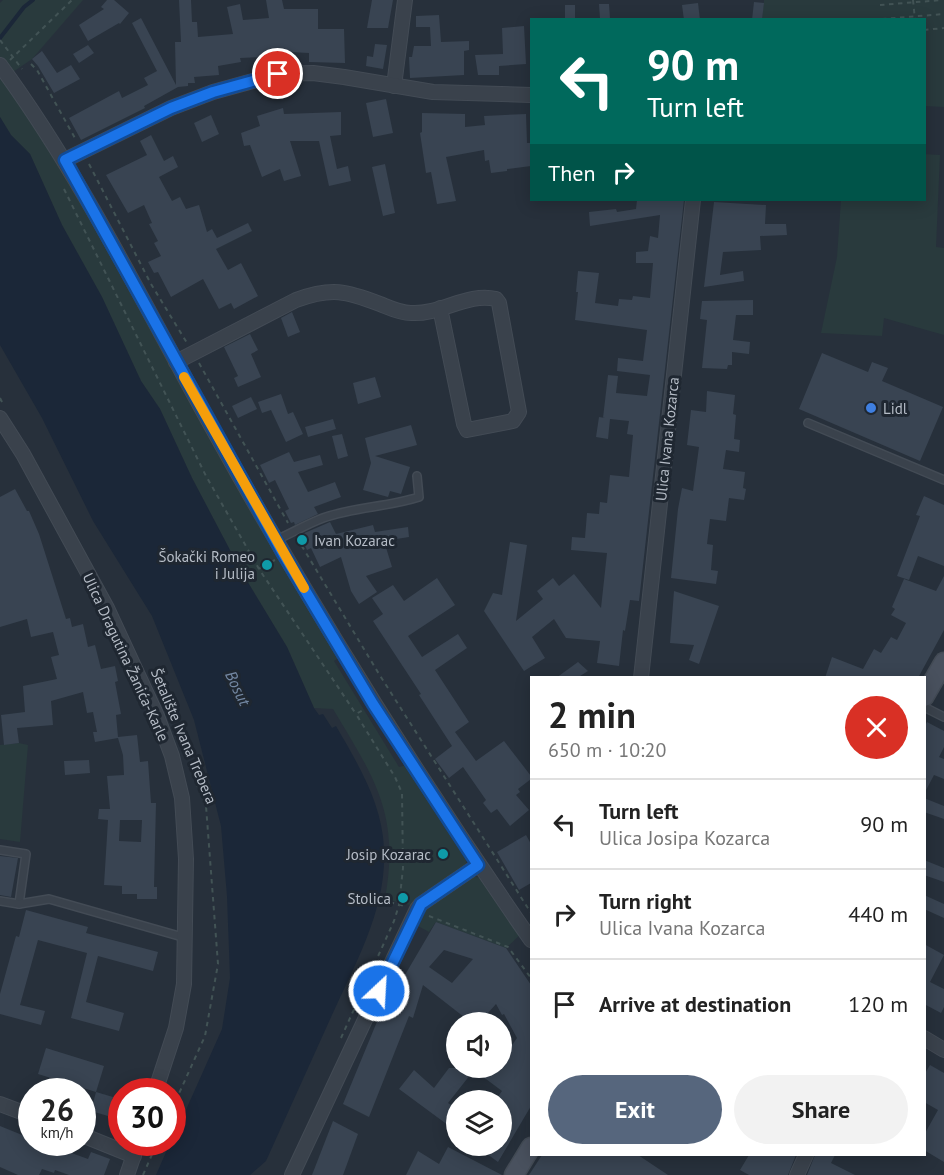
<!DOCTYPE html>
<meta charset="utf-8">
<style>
:root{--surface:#fff;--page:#f2f2f2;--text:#222;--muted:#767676;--line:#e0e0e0;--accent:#56667d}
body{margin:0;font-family:"PT Sans",sans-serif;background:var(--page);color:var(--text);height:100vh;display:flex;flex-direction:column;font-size:22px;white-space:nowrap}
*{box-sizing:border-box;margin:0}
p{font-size:20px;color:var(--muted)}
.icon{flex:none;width:33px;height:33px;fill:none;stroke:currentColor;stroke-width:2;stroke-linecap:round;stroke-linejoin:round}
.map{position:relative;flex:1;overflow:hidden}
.details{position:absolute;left:530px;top:676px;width:396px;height:480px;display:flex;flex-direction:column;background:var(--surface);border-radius:0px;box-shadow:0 3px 15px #0003}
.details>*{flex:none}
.top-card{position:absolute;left:530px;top:18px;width:396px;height:183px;border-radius:0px;box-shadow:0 3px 15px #0003;background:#00695c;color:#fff;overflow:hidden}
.buttons{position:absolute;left:446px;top:1012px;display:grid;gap:12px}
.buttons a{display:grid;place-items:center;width:66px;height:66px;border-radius:50%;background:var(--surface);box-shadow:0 3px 15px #0003;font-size:30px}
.speed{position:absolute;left:18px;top:1078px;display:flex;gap:12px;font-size:30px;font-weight:700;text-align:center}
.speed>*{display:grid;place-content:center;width:78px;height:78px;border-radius:50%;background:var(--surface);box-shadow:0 3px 15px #0003;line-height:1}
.speed small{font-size:15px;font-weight:400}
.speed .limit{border:9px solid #d22;background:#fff;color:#111}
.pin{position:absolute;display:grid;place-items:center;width:51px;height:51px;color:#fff;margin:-26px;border:3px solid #fff;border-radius:50%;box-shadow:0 2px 6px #0007}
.me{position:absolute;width:66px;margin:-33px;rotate:25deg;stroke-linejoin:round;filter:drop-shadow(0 0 4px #0008)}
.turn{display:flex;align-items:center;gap:21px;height:126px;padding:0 18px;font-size:27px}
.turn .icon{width:78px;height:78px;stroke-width:2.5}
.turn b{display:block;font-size:42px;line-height:51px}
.then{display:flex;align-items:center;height:57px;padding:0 18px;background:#0003;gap:12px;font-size:22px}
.round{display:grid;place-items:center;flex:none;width:63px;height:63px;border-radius:32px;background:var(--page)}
.summary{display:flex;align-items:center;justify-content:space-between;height:102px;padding:0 18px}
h1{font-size:36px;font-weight:600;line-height:45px}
.cta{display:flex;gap:12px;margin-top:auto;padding:12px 18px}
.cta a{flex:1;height:69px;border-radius:36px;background:var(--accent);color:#fff;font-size:24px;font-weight:600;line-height:69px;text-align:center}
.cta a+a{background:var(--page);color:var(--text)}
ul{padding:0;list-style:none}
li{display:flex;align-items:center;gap:18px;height:90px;padding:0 18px;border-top:2px solid var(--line)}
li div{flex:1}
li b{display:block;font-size:22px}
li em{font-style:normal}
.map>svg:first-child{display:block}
.green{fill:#293a3d}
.water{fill:#1b2738}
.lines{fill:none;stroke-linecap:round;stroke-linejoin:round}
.stream{stroke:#1b2738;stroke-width:4}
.building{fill:#394452;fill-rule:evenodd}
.service-casing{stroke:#434b55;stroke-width:10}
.minor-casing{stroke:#434b55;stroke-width:16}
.secondary-casing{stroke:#434b55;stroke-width:21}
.path{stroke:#425355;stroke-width:2;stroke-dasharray:4.5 4.5;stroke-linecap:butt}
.service{stroke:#3a424c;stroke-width:7}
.minor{stroke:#3a424c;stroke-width:14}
.secondary{stroke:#49515e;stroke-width:18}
.route-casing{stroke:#114b97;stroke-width:15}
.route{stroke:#1a73e8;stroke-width:10}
.slow{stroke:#f59e0b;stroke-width:10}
.shop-dot{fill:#3f7fe0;stroke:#1f2731;stroke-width:2}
.culture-dot{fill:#0f9aa8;stroke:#1f2731;stroke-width:2}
.labels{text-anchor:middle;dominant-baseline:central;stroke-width:6;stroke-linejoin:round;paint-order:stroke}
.poi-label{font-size:15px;fill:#b6bdc7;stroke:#1f2731;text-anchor:end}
.street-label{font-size:15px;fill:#b6bdc7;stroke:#1f2731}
.water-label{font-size:16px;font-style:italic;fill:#7387a2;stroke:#1f2731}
</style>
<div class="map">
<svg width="944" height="1175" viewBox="0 0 944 1175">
<rect width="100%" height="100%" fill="#27303b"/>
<g class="green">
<path d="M3 0H83L32 59 10 74 0 59V3Z"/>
<path d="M764 0H944V107L924 106V20H762Z"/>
<path d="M0 77 25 110 62 168 184 387 340 657 334 661 399 767 407 765 467 859 465 868 414 906 385 899C400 814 375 779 333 709L314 708 287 647 241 571 192 478 160 409 141 381 102 297 62 225 30 154 11 135 0 117Z"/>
<path d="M924 154 940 155 936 247 944 248V335L884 318 882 336 821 333 837 257 841 200H924Z"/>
<path d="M19 743 28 745 20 842 0 839V745Z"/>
<path d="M473 876 480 878 520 935 506 948 436 922 429 932 418 926 427 908Z"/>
</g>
<path class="water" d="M0 117 11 135 30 154 62 225 102 297 141 381 160 409 192 478 241 571 287 647 314 708 319 715 323 714 332 728 336 726C358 764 382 803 384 848 387 908 356 962 332 1015 310 1064 288 1112 266 1161L250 1175H156L170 1143H172L173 1139 222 1029 230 978 227 896 221 826 194 720 152 616 93 521 42 418 0 345Z"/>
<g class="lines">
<path class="stream" d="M0 38 24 7 33 0"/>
</g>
<g class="building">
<path d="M107 0H114L129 13 120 24 119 23 88 41 79 25 104 9 101 7Z"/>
<path d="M179 0H191L192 22H197L198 37 233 34 227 7 240 4 243 20 269 18 266 0H282L284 9H318V29H344L345 63 309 62V53L290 52V56L240 58 241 62 218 66 219 75 194 77 195 83H188V86L178 87 144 106 145 108 81 140 69 118 119 91 122 98 148 85 144 78 157 71 132 23 141 18 176 85 175 42H181Z"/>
<path d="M372 0H393L388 28H367Z"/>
<path d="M754 2 764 3 762 20H752Z"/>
<path d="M698 3 700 20H684L682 5Z"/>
<path d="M599 4H609L610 19H600Z"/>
<rect x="565" y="5" width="10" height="15"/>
<path d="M439 15 441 42 469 41V50L464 51V75L410 78 409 57H412L414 46H431L430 27H416V16Z"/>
<path d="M524 26 526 64 499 66V75H478L475 55 503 54 502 28Z"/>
<path d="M375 44 387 45 383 69 366 66 367 56 373 57Z"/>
<path d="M88 45 94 53 79 63 73 54Z"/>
<path d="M42 51 57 73 71 65 80 79 54 93 38 66 32 59Z"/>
<path d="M386 99 393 133 373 137 366 103Z"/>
<path d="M283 108 284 114 341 112V135L330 136 337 169 348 166 351 181 329 186 319 141H290L301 176 284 181 280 169 262 177 250 145 244 146 241 133 260 126 257 116Z"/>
<path d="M422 113 465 114V127L485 125 484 116 526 114 527 143H531V166L507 169V171L491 173 489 160 485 161 484 150 446 157 456 201 437 204 431 172 426 173 420 133 422 132Z"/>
<path d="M211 115 219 134 202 142 194 123Z"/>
<path d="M151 135 164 161 173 156 178 167 159 177 172 201 180 197 186 209 199 205 207 232 212 229 217 238 248 223 252 231 216 249 228 270 241 263 258 296 234 309 231 303 219 309 203 279 171 297 158 272 154 273 148 262 161 256 154 243 158 241 149 224 152 223 144 205 128 213 106 175 147 155 140 141Z"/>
<path d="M385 164 395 213 383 216 372 167Z"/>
<path d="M637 200H684L639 601 630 600 625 631 623 630 619 666 597 663 600 641 566 638 554 619 532 637 545 658 524 671 484 611 493 593 502 595 510 542 527 545 516 621 543 599 537 591 553 578 559 586 574 574 601 608 607 553 571 550 572 537 585 538 587 513 599 514 600 502 607 503 610 475 629 477 633 435 627 434 629 421 610 419 608 439 596 437 599 417 605 418H603L608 375 618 376 616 393 647 396 650 375 617 371 618 358 643 361 647 330 575 320 578 292H576L578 271 599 273 595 303 618 306 619 299 632 300 633 296 650 298 653 263H636V252L648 251 650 236 658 238 660 215 590 226 589 212 616 209 617 212 636 209Z"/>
<path d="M714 202 766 205 765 224H786L787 235 760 236 761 250 723 252 720 275 743 271 744 281 704 287Z"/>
<path d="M753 300V315H736L733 340 750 342 749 354 732 352V365H728L727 369 702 368 707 320 700 319 702 301Z"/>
<path d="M292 312 300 332 288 337 281 318Z"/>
<path d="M250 334 258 350 251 354 261 377 238 387 234 378 238 376 224 347Z"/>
<path d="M822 353 868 372 872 362 888 368 882 381 943 407 920 461 799 409Z"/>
<path d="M375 377 381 397 358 404 353 383Z"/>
<path d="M707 391 735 395 733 414 736 415 734 439 740 440 739 452 726 450 723 469 745 472 743 488 746 489 744 500 729 498 726 521 710 519 707 544 713 545 711 570 718 571 716 584 671 578 678 509 682 488 693 491 699 447 687 445 691 410 706 412Z"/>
<path d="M281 394 288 414 293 412 303 434 286 442 271 410 262 413 258 402Z"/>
<path d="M251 397 257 409 238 418 232 406Z"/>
<path d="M333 419 336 429 308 437 305 427Z"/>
<path d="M411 425 417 445 375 456 410 467 401 494 390 491 388 497 363 490 371 463 365 438Z"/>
<path d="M342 434 348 456 338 459 332 436Z"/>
<path d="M289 452 294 462 320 455 323 465 298 472 308 492 335 482 341 497 314 507 318 514 295 525 294 522 291 523 285 511 289 509 275 480 269 483 260 465Z"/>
<path d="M15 489 27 511H29L39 534 66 619 70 618 72 627 83 624 88 647 95 645 101 669 115 666 118 681 115 682 121 714 116 715 118 737 137 735 140 762 148 761 151 803H156L154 887H157V899H137V894H122V886L104 885 108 820 98 819 99 809H110L107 776 124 775 123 755 118 738 95 742 93 732H97L93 712 87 713 83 692 51 701 53 725 17 728 19 743 4 745 1 715 25 712 23 686 57 679 51 657 59 655 53 632 31 637 27 619 0 627V497ZM120 820H142L141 842 119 841Z"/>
<path d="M924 496 944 505V566L918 556 909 580 897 576 920 516 916 515Z"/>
<path d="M330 522 336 534 373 525 375 532 408 527 409 537 384 541 392 567 366 576 377 592 359 604 351 591 341 557 320 567 311 548 307 550 300 535Z"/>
<path d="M944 576V630L918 678H825L832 657 863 669 874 649 881 653 891 637 897 640 906 623 891 615 895 609 892 607 904 579 936 591Z"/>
<path d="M437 578 455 605 408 636 422 657 458 634 467 648 435 670 469 722 455 732 476 761 504 741 531 776V779L518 789 520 792 516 795 529 810 510 826 497 809 491 813 483 803 486 800 463 767 449 778 435 759 452 746 419 695 421 694 373 621 383 614 372 598 393 585 404 601Z"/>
<path d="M674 591 719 606 699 664 689 660 694 645 670 643Z"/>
<path d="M578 662 588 671 577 678H556Z"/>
<path d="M927 722 944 731V747L939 757 944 759V779L934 775 924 794V728Z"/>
<path d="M89 760 90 773 65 775 64 761Z"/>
<path d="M924 798 944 806V819L924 812Z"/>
<path d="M526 835 531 844V883L519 890 497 852Z"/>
<path d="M0 856 18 858 11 897 0 895Z"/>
<path d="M924 860 944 868V882L924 875Z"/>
<path d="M924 895 944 904V918L924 909Z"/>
<path d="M26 910 88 927 86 933 158 952 153 971 98 956 86 1002 124 1013 119 1031 71 1018 87 953 38 940 20 1005 45 1011 41 1025 0 1014V994L16 936 19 937Z"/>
<path d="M436 922 506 948 531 985V1106L498 1162 476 1146H501V1101H495L502 1091 474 1070 448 1103 456 1108V1131L399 1089 414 1070 434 1088 449 1068H501V1061L517 1038 504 1014 502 1015 496 1004 479 1023H467L462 1019 464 1017 423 985 413 1018 409 1016 369 1117 343 1104 381 1012 384 1013 398 978 402 980ZM444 950 473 959 452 983 429 967Z"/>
<path d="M924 944 944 955 930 982 944 989V1007L941 1013 924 1004Z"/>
<path d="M46 1048 104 1066 96 1092 38 1074Z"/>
<path d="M930 1065 944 1073V1162L924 1150V1135L938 1110 924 1102V1075Z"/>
<path d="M96 1092 113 1097 108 1116 91 1111Z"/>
<path d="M333 1121 358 1134 343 1175H312Z"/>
<path d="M0 1126 32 1139V1143H69L66 1151 88 1159 91 1152 110 1159 104 1175H69L55 1170 54 1173 42 1169 39 1175H18L0 1167Z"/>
<path d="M448 1147 502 1175H406L418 1151 439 1164Z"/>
<path d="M542 1155H638L668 1175H529Z"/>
<path d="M749 1155H796L788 1175H749L740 1170Z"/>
<path d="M815 1155H835L831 1163 855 1175H807Z"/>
</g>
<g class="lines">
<g class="service-casing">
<g id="service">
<path d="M808 423 944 480"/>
<path d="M276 540C292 533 307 524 323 518 354 507 388 507 419 497L417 476"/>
<path d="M924 707 944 717"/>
<path d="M0 850 26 854 19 904"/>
<path d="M0 901 19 904 49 899 186 938"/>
</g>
</g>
<g class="minor-casing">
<g id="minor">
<path d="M0 65C85 181 148 313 218 438 314 611 418 778 531 940"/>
<path d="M394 86 405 0"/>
<path d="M65 160 171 108 213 92 278 74 313 73 344 77 433 92 531 95"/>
<path d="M176 362 296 300C332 287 346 291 380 304 390 308 400 313 411 313 440 315 468 292 496 299L499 303 519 412 513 421 467 430 464 424 440 308"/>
<path d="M0 418 23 454 107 608 157 716 172 756 182 798 186 859 184 984 176 1028 155 1092"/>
<path d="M641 678 693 200"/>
<path d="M924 1038 944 1050"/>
<path d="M0 1104 32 1116"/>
<path d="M82 1135 134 1156"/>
<path d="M127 1175 138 1143"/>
<path d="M292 1175 417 909 421 904 478 865"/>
<path d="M797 1175 806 1155"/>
</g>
</g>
<g class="secondary-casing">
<g id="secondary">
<path d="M924 697 944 662"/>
<path d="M514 1175 531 1147"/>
</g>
</g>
<g class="path">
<path d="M913 0 915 20"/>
<path d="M880 5 942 0"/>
<path d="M882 19 944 14"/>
<path d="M924 30 944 28"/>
<path d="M0 40 22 69"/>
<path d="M10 60 72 0"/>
<path d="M31 64 37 70 76 140"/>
<path d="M89 164 151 284 187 343"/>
<path d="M64 189 206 476 259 569 356 714"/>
<path d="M199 363 288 523"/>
<path d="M0 398 4 406"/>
<path d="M297 538 379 674 531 913"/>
<path d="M259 569 268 561 269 563 275 560"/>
<path d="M381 900 405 906"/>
<path d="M429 916 508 947 531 978"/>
<path d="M341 1038 394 921 399 905 403 868 402 793 395 777 356 714 363 710"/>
<path d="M172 1109 205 1036 218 964 206 806 189 766"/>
<path d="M143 1175 157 1143"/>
</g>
<use href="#service" class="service"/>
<use href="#minor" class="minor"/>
<use href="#secondary" class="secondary"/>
</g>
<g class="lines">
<g class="route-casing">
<path id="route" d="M278 74 213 92 171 108 65 160 284 555 373 704 478 865 421 904 379 991"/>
</g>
<use href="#route" class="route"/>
<path class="slow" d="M184 377 304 588"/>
</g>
<circle class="shop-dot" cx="871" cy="408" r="6"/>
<g class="culture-dot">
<circle cx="302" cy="540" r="6"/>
<circle cx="267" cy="565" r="6"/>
<circle cx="443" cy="854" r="6"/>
<circle cx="403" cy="898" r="6"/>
</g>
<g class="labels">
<g class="poi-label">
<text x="883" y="408" text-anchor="start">Lidl</text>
<text x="314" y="540" text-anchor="start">Ivan Kozarac</text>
<text x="255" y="556">Šokački Romeo<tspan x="255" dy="17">i Julija</tspan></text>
<text x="431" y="854">Josip Kozarac</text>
<text x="391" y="898">Stolica</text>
</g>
<g class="street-label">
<text transform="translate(667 439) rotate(-84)">Ulica Ivana Kozarca</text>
<text transform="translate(126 657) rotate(65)">Ulica Dragutina Žanića-Karle</text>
<text transform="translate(184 736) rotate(67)">Šetalište Ivana Trebera</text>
</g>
<g class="water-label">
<text transform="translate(238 688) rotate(64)">Bosut</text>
</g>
</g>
</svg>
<div class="buttons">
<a><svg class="icon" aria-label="sound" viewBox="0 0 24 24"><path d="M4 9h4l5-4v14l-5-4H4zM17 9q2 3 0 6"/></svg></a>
<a><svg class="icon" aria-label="layers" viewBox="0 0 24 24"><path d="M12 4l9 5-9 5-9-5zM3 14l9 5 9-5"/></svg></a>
</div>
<div class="speed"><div>26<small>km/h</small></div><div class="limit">30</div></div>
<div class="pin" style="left:278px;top:74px;background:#d93025"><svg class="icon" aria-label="arrive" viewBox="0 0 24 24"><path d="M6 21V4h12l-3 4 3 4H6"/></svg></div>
<svg class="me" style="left:379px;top:991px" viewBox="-20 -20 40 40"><circle r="17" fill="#1a73e8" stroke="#fff" stroke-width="3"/><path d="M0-11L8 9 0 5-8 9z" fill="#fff"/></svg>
<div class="top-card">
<div class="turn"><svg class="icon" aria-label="left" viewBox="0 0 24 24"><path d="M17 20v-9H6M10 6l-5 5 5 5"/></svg><div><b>90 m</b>Turn left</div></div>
<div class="then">Then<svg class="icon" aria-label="right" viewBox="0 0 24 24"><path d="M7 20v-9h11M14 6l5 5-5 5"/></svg></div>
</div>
<section class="details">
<div class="summary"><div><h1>2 min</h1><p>650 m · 10:20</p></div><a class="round" style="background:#d93025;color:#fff"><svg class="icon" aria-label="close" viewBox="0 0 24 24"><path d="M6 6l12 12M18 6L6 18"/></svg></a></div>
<ul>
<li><svg class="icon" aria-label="left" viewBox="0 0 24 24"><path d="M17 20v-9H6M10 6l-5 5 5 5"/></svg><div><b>Turn left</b><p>Ulica Josipa Kozarca</p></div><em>90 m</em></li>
<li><svg class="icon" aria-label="right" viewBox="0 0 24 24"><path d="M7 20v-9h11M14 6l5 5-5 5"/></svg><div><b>Turn right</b><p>Ulica Ivana Kozarca</p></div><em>440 m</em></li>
<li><svg class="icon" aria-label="arrive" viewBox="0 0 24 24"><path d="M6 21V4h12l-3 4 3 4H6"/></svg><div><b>Arrive at destination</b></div><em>120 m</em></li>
</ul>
<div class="cta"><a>Exit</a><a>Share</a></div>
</section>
</div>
